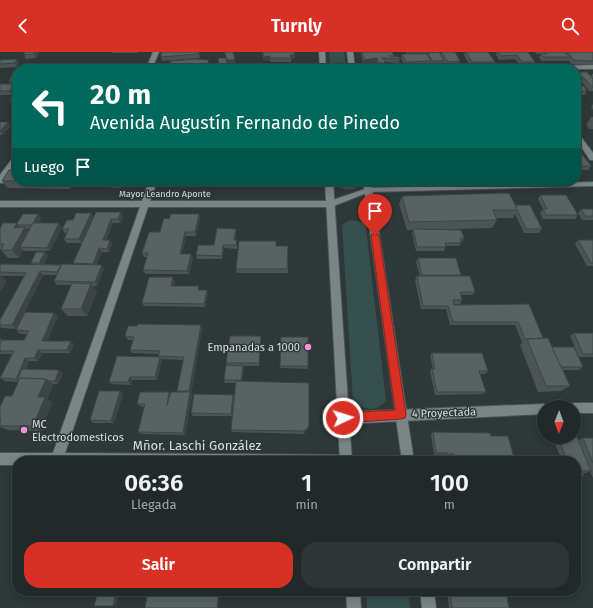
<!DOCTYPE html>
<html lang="es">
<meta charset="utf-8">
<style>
:root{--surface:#222a29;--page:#2e3635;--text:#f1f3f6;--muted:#a2a7a8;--line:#3f4646;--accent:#d93025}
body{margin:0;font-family:"Fira Sans",sans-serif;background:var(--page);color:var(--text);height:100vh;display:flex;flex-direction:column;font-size:15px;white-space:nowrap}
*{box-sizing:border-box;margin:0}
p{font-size:13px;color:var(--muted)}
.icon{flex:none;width:22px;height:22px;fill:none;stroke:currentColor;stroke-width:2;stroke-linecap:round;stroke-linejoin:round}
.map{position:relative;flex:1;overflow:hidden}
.drawer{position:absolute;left:12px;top:404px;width:569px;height:140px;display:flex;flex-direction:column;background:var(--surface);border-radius:16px;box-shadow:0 2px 10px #0003,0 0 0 1px var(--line)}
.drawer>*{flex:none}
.guide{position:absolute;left:12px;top:12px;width:569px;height:122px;border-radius:16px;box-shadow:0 2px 10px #0003,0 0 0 1px var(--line);background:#00695c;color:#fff;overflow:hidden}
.needle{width:26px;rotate:181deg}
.buttons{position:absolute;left:537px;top:348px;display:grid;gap:8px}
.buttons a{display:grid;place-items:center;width:44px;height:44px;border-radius:50%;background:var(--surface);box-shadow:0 2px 10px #0003,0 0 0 1px var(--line);font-size:20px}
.pin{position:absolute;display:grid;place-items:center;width:34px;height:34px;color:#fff;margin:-41px -17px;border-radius:50% 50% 50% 0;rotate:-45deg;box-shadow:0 0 4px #0007}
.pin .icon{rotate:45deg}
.me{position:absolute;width:44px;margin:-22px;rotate:86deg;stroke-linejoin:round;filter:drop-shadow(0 0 3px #0008)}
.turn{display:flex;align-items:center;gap:14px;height:84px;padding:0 12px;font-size:18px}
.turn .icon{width:52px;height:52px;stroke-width:2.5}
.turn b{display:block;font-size:28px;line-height:34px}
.then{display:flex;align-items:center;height:38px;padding:0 12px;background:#0003;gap:8px;font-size:15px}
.eta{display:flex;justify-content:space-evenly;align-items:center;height:68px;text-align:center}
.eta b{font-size:24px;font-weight:600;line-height:28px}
.cta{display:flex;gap:8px;margin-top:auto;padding:8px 12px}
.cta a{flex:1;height:46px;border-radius:16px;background:var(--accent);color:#fff;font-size:16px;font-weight:600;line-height:46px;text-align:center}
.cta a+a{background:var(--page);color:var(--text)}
header{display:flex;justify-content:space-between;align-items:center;height:52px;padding:0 12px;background:var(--accent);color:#fff;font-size:18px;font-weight:600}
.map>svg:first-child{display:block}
.green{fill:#36504e}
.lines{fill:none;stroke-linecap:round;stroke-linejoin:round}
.minor-casing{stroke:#4d5554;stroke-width:2}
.tertiary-casing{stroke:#4d5554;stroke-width:2}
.minor{fill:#7a8685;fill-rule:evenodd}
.tertiary{fill:#7a8685;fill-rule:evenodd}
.wall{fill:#4b5453;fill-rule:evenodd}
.shaded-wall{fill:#3d4544}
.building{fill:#576261;stroke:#3d4544}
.route{fill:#d93025;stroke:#8d1f18}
.poi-dot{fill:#f391d5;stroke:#2e3837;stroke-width:1.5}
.labels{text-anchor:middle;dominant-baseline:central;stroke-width:3;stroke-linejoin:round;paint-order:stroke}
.far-street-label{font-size:9px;fill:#d9dfde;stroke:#2e3837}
.poi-label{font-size:11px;fill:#d9dfde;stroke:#2e3837;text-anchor:end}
.street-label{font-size:11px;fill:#d9dfde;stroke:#2e3837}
.near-street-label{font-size:13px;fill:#d9dfde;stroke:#2e3837}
</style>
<header><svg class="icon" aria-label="back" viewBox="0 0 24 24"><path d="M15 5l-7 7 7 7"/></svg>Turnly<svg class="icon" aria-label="search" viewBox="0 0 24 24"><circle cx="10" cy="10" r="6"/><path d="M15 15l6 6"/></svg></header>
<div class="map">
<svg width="593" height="556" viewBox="0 0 593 556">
<rect width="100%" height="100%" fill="#2e3837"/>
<g class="green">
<path d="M329 0H344L346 15 342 17 330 16Z"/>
<path d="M336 129H358L359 134C351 140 345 138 337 134Z"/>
<path d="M350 168 361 170 366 173V176L386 349C375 361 365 358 353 349L342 173Z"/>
<path d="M366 539H408L410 556H367Z"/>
</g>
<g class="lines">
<g class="minor-casing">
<g id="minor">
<path d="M153 0H159L152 17H146Z"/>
<path d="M593 13V17H520L523 15Z"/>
<path d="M576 80 578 81 593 101V108H590L576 87Z"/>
<path d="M17 102V109L3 131H0V123L15 103Z"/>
<path d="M149 129H157L150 149H330L368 136 593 130V134L369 140 331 155H148L65 401 346 403 350 405 352 409H17V413H0V401H53L140 155H0V149H142Z"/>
<path d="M574 351H593V361H574V355H569L570 352Z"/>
<path d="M544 352 549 355H544V362L343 372 339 370 337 366 339 362 343 360Z"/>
</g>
</g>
<g class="tertiary-casing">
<g id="tertiary">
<path d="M319 0H325L326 17H320Z"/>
<path d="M347 0H353L355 17H349Z"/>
<path d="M325 129H333L352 409H340Z"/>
<path d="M363 129H371L414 409H402Z"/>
<path d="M346 539H360L361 556H347Z"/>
<path d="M420 539H434L436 556H422Z"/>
</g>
</g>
<use href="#minor" class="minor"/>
<use href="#tertiary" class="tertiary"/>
</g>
<g class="wall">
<path d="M112 0H138V1H113Z"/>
<path d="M199 0 200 6 162 9 161 5Z"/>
<path d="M224 0H233L236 15 228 16V14V16L220 17 218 6H226Z"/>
<path d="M262 0H294L295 6 291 7V10H270V8L264 9Z"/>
<path d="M361 0H392L394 5 400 7 399 11 384 10V15H378L377 10 363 12 361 2Z"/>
<path d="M406 0H438L440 2 441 0 460 9 459 13H446L444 10 443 13H431L430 11V13L405 14 401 6 402 2H407Z"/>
<path d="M465 0H488L495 10 494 14H470L464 3Z"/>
<path d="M497 0H528L535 10 533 14H520L515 7 499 8 496 3Z"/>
<path d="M535 0H593V13L571 12 568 8V9H542L539 6 541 2H536Z"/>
<path d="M39 1 36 6 26 7 24 3Z"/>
<path d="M0 8 19 11 17 15 0 16Z"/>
<path d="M208 8 209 17H170V9Z"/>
<path d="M576 20 591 24 592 22H593V39H589L581 29H578L576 33Z"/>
<path d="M17 22V52H12L10 48 17 43 15 41 16 39H15L12 43H0V32H10L9 29Z"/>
<path d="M576 34 587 39 585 43H578L576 41Z"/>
<path d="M593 52V58L591 55Z"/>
<path d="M591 65H593V77H589L586 73Z"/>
<path d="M0 70 10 74 3 83H0Z"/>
<path d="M576 102 591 114 588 118H576Z"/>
<path d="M17 118V129H74L70 137 8 136 2 129Z"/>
<path d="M134 129 132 135 112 136 110 132Z"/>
<path d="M544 129H555L554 131H545Z"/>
<path d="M540 143 578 163 575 167H543L540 161 543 157 538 147Z"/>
<path d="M402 144 515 153 542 177 539 181H524L515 162 513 166H496L497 168 492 176 426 178 464 186 462 190H461V191L459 194H446L444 199H416L412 181 413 178H407L399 152Z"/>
<path d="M581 157H593V168H582L578 161Z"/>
<path d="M96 160 123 164 120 171H113L106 188 112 192 109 200H102L96 213 104 217 97 234H93L97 239 87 264H68L61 257 71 233H57L54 229 57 223H43L16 277 2 276 0 275V268L24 224H1L6 229 1 239H0V212H32L31 211 45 200 48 204 44 212 61 213H74L73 211Z"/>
<path d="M91 161 93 165 82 191H67L64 187 67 181H65L62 177 73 168Z"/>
<path d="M38 162 41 166 38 171 62 175 50 199H23L19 206H8L0 197V175L17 171ZM26 177H30L28 180Z"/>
<path d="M199 162 200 166 196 184H186L182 202 193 206 189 222H145L143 218 147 205H144L142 201 160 180 169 167Z"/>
<path d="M236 181 235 188 237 192V197L224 196 222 207H197L196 203Z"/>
<path d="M578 188H593V214H587L575 192Z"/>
<path d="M276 194H288V221H237L236 217Z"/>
<path d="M418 206 461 223 460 224 475 240 472 243H461L462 248 460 252H454V253L529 252 543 286 552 295 583 315 579 318H562L570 334 561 339 538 340 520 293 523 290H522L515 273H450L446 257H421L415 228 417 224H420L416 210Z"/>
<path d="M175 229 174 234 200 238 208 241 205 255 144 254 142 251Z"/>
<path d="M58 264 47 289 74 292 70 301H42L38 309H29L26 317 63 321 58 332H53L47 347 52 350 41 379 8 378 0 375V355L12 344 18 330 5 329 0 326 12 302H1L0 301V287L2 288H24L27 282H20L16 278Z"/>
<path d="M201 273 202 276 191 342 192 343 185 383 141 382 138 380 144 355 140 354 137 352 170 342 178 340 177 339 183 308 162 307 157 328H132L131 333 112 332 109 330 159 305V302L132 301 130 298 133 288H128L125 284Z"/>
<path d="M574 281H593V305H579L570 284Z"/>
<path d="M308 285V317L280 316V314Z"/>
<path d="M261 287 259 314H243L244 316 242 330 309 376 304 382 232 380 231 378 236 331H225L224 328 227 313 226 311Z"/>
<path d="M432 301 488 319 485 322H480L486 340 483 342 435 343 430 319 432 316 433 317 430 304Z"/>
<path d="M120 339 123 342 114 371H93L90 368Z"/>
<path d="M233 343 234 345 232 364H193L191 361Z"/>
<path d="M433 380 491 384 515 409H451L450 403 445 406 444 403H434L431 382Z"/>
<path d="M557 385H574L579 388 583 386H593V426L590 419 586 421H582L584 424 576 425V409H562L553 387Z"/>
<path d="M447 539H506L509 556H449Z"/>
</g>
<g class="shaded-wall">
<path d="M35 0H39V1L36 6 34 2Z"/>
<path d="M426 0H438L437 2 428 1 427 3 425 4Z"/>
<path d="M295 2V6L291 7 290 3Z"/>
<path d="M270 4V8L264 9V5Z"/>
<path d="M377 6V10L363 12 364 8Z"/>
<path d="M17 7 19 11 17 15 15 11Z"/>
<path d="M227 8H235L236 15 228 16Z"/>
<path d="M12 35 15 39 12 43 10 39Z"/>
<path d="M8 70 10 74 3 83 0 79Z"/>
<path d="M66 129H74L70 137Z"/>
<path d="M131 129H134L132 135 130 131Z"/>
<path d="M121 160 123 164 120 171 118 167Z"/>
<path d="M91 161 93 165 82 191 79 187Z"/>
<path d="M38 162 41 166 35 177 32 173Z"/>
<path d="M199 162 200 166 196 184 195 180Z"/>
<path d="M111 167 113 171 105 192 103 188Z"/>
<path d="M17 171 23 179 25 175 31 183 20 195 23 199 19 206 12 198 14 176Z"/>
<path d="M59 171 62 175 50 199 47 196Z"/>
<path d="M236 177V181L235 192 234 188Z"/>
<path d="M185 180 186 184 181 205 180 202Z"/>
<path d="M110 188 112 192 109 200 107 197Z"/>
<path d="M223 193 224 196 222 207V204Z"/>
<path d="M99 196 102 200 95 215 93 212Z"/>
<path d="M45 200 48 204 43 215 39 211Z"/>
<path d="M191 202 193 206 189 222 187 219Z"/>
<path d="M102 213 104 217 97 234 95 230Z"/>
<path d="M40 219 43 223 16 277 12 273Z"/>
<path d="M0 223 6 229 1 239 0 238Z"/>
<path d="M173 225 175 229 173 237 171 234Z"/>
<path d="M91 232 97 239 87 264 81 257Z"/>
<path d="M207 238 208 241 205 255 204 252Z"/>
<path d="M54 261 58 264 46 292 42 289Z"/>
<path d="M201 273 202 276 191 342 192 343 185 383 183 381 190 341 189 339Z"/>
<path d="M71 289 74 292 70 301 67 298Z"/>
<path d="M38 298 42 301 38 309 34 306Z"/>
<path d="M160 305 162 308 157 328 155 325Z"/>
<path d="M25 306 29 309 21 329H19L16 327Z"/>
<path d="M243 314 244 316 242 331 241 328Z"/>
<path d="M59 318 63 321 58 332 55 329Z"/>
<path d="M130 325 132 328 131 333 128 330Z"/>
<path d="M46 327 53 332 47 347 52 350 41 379 33 374 38 345Z"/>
<path d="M120 339 123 342 114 371 111 369Z"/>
<path d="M233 343 234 345 232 364 231 362Z"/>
<path d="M309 374V376L304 382V379Z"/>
<path d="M116 539H120L116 553 113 554Z"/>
<path d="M219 539H220L218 556H217Z"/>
</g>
<g class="building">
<path d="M25 0H35L34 2 24 3Z"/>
<path d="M161 0H199V2L161 5Z"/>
<path d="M225 0H233L235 8H227Z"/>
<path d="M263 0H294L295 2 290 3 291 6H270V4L264 5Z"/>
<path d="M362 0H392L394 4H389L399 5 400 7 381 6H383L385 11H379L377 6 364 8Z"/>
<path d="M408 0H422L423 1H409Z"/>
<path d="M439 0 444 9H432L428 1Z"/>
<path d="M441 0H455L460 9 448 10Z"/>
<path d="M466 0H488L495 10H472Z"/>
<path d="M498 0H528L535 10H522L517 3 501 4Z"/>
<path d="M545 0H564L570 5H543L541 2H547Z"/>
<path d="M567 0H593V9L574 8Z"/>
<path d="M402 2H427L431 9 406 10Z"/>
<path d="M218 6H226L227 12 219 13Z"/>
<path d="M17 7 15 11 0 12V8Z"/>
<path d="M195 7 208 8 209 14 170 16V9Z"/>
<path d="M106 14 126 15 125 17H105Z"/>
<path d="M576 20H587L593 27V35H592L583 25H577L576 23Z"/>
<path d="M12 22H17V29H9Z"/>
<path d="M0 32H17V35H12L10 39H0Z"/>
<path d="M576 34H584L587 39H580Z"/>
<path d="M13 43H17V48H10Z"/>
<path d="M0 70H8L0 79Z"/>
<path d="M576 102H582L591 114H579L576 110Z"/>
<path d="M9 118H17V129H2Z"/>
<path d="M112 129H131L130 131 110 132Z"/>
<path d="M509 141 518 158H493L497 168 409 170 402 144Z"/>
<path d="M540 143H566L578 163H546L543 157H547Z"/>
<path d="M515 153H530L542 177H526Z"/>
<path d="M581 157H593V164H585Z"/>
<path d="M96 160H121L118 167H111L103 188H110L107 197 99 196 93 212 73 211Z"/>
<path d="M76 161H91L79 187H64L69 177H62L67 168H73Z"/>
<path d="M23 162H38L32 173H18L17 171Z"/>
<path d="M171 162H199L195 180H185L180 202H191L187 219 143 218 148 201H142L149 180H160L164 166 169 167Z"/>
<path d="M3 171H17L14 176 25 175 12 198H1L4 192H0V183L1 182H0V176Z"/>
<path d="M33 171H59L47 196 20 195Z"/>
<path d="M217 176 236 177 234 188H237L236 193H223L222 204 196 203 198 193H214Z"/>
<path d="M413 177 461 178 464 186H460L461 191H445L446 195H417Z"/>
<path d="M578 188H593V211H591Z"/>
<path d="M239 189H276V194H288L287 217H236Z"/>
<path d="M36 200H45L39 211H31Z"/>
<path d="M418 206H456L461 223H422Z"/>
<path d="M0 212 61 213 57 220 40 219 12 273H0V268L26 221 0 220Z"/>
<path d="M62 212 102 213 95 230 54 229Z"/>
<path d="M417 224H470L475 240H460L462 248H453L454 253 529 252 543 286 525 287 518 270H453L448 254H423Z"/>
<path d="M149 225H173L171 234H199L198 238H207L204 252 142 251Z"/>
<path d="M72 231 91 232 81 257H61Z"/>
<path d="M25 260 54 261 42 289H71L67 298H38L34 306H25L16 327 0 326 14 299H0V292L2 288H24L29 279 16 278Z"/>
<path d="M138 272 201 273 189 339H177L184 305 158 304 160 299 130 298 134 285 125 284 128 274H137Z"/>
<path d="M574 281H593V302H583Z"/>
<path d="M230 284H261L259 311H226Z"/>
<path d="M281 285H308V314H280Z"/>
<path d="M548 286 570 334H546L527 287Z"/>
<path d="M552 295H574L583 315H561Z"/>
<path d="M432 301H482L488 319H479L486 340H437L432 316 435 317Z"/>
<path d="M117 304 160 305 155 325H130L128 330H109Z"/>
<path d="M226 313 243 314 241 328H224Z"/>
<path d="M22 317 59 318 55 329H49L46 327 20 326 19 329H17Z"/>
<path d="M20 326 46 327 38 345H45L33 374H0V371L1 368H0V355L5 344H12Z"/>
<path d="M236 329 309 331V374L304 379 231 378Z"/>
<path d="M99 339H120L111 369 90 368Z"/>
<path d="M140 340H169L167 353 171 340H190L183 381 138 380 145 352H137Z"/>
<path d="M194 342 233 343 231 362 191 361Z"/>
<path d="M433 380 490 381 491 384H508L515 409H454L452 401 447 404V401H436Z"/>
<path d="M558 385H577L591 419H582L584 424H576V409H567Z"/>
<path d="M583 386H593V411Z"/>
<path d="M98 539H116L113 554H94Z"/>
<path d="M148 539H219L217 556H145Z"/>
<path d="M450 539H506L509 556H452Z"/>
</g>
<path class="route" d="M375 180 379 183 406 362 405 366 401 367 343 371 340 369 338 366 340 362 343 361 395 358 371 183Z"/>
<g class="poi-dot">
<circle cx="308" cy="295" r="4"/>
<circle cx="24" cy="378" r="4"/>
</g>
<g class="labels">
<g class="far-street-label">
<text x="165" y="142">Mayor Leandro Aponte</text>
</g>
<g class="poi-label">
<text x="300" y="295">Empanadas a 1000</text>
<text x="32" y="372" text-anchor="start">MC<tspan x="32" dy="13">Electrodomesticos</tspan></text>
</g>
<g class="street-label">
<text transform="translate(444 361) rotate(-2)">4 Proyectada</text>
</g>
<g class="near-street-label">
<text x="197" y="393">Mñor. Laschi González</text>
</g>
</g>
</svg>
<div class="buttons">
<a><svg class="needle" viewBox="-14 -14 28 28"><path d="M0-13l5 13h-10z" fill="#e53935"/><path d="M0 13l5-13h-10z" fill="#a2a7a8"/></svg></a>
</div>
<div class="pin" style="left:375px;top:183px;background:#d93025"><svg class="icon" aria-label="arrive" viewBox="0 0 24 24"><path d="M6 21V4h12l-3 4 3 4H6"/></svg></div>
<svg class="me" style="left:343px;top:366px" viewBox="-20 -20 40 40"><circle r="17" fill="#d93025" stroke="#fff" stroke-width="3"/><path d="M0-11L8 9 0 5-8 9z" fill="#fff"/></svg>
<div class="guide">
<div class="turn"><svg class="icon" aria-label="left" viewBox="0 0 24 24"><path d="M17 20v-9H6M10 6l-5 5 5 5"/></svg><div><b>20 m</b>Avenida Augustín Fernando de Pinedo</div></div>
<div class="then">Luego<svg class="icon" aria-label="arrive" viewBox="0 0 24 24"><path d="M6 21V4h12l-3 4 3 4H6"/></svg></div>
</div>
<section class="drawer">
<div class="eta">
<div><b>06:36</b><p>Llegada</p></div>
<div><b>1</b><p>min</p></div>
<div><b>100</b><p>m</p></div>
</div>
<div class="cta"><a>Salir</a><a>Compartir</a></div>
</section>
</div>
